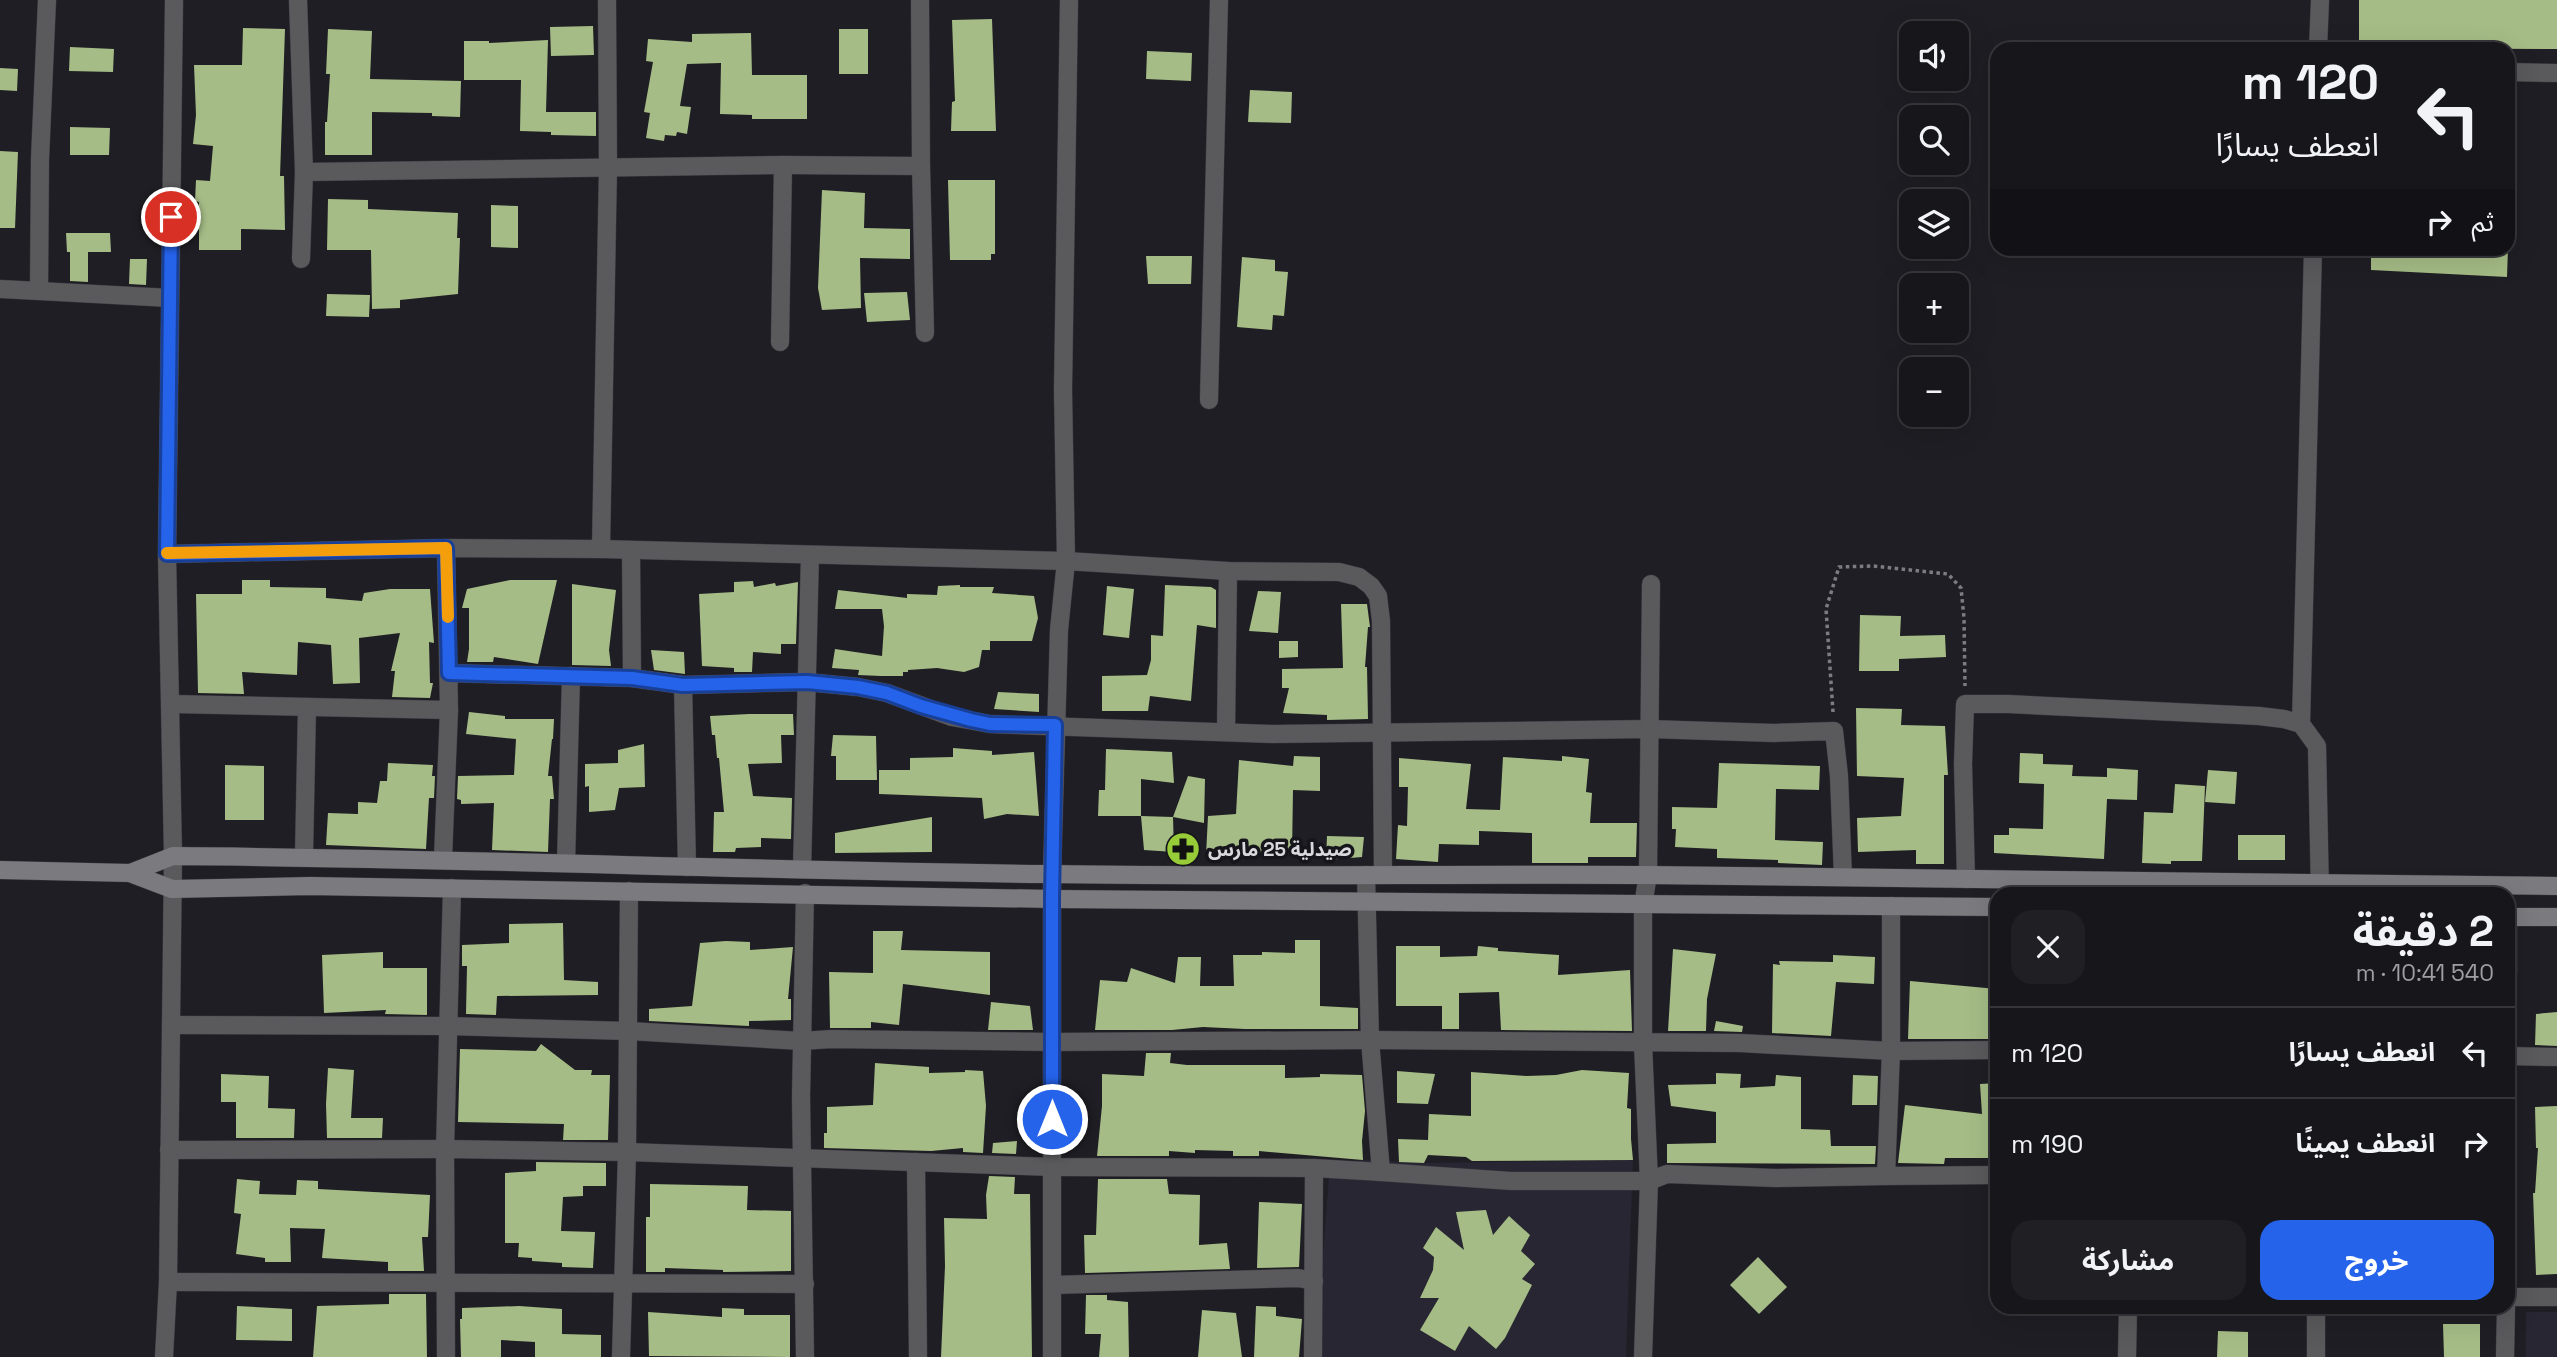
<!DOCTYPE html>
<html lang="ar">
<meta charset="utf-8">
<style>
:root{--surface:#17161b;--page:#201f24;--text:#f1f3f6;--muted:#9e9fa3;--line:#36353a;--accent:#2563eb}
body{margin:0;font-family:"Space Grotesk","Noto Sans Arabic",sans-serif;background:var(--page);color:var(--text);direction:rtl;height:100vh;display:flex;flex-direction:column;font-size:26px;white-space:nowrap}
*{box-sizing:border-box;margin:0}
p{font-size:23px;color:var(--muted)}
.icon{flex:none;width:38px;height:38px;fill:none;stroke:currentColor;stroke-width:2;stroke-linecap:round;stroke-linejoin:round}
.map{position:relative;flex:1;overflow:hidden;direction:ltr}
.details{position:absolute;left:1990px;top:887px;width:525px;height:427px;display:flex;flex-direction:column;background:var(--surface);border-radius:21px;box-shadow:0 7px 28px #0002,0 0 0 2px var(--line);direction:rtl}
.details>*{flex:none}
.guide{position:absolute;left:1990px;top:42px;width:525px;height:214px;border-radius:21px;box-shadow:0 7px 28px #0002,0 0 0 2px var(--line);direction:rtl;background:#17161b;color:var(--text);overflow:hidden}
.controls{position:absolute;left:1899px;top:21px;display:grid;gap:14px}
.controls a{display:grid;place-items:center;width:70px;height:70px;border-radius:14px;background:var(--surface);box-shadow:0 7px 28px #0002,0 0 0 2px var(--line);font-size:35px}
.pin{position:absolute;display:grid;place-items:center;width:60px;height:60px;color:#fff;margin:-30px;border:4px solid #fff;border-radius:50%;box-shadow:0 2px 7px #0007}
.me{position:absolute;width:77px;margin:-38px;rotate:0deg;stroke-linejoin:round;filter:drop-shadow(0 0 5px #0008)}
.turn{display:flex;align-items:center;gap:24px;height:147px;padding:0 21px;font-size:32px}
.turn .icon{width:91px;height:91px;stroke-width:2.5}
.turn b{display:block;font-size:49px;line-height:60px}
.then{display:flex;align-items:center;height:66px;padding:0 21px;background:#0003;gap:14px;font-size:26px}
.round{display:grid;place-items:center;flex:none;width:74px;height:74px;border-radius:21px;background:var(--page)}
.summary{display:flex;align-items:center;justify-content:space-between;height:119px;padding:0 21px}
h1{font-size:42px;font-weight:700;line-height:52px}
.primary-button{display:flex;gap:14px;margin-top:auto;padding:14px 21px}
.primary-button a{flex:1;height:80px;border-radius:21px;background:var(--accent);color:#fff;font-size:28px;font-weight:700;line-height:80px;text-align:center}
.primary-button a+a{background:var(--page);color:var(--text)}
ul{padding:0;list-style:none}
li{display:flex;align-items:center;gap:21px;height:91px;padding:0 21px;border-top:2px solid var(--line)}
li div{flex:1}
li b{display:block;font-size:26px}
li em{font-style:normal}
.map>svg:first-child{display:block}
.built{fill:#282632}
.building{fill:#a5bc86}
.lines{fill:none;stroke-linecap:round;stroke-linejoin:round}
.street-casing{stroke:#39383e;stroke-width:19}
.secondary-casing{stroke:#39383e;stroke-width:19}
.path{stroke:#7d7c81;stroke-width:3.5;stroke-dasharray:3.5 3.5;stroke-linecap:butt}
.street{stroke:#5a595c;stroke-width:18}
.secondary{stroke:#7b7a7f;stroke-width:18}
.route-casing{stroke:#184099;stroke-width:18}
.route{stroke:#2563eb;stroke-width:12}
.slow{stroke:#f59e0b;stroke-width:12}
.labels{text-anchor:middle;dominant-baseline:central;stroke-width:7;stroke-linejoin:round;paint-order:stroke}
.poi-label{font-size:19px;font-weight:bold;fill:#d9d8dc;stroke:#16151b;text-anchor:start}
</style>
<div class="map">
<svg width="2557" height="1357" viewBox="0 0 2557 1357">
<rect width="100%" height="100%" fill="#1f1e24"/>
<g class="built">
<path d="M1363 1160 1424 1163 1633 1160 1626 1357H1315L1330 1164Z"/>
<rect x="2526" y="1312" width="31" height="45"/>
</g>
<g class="building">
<path d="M2359 0H2557V49L2359 48Z"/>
<path d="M992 19 996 131H951L952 102 955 101 952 20Z"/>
<path d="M593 26 594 55 551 56 550 27Z"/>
<path d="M243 28 285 29 280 176H284L285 230 241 229V250H199V202L195 201 196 180 210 181 213 146 193 144 196 115 194 65H242Z"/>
<path d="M328 29 372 31 370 79 461 81 460 117 432 116V113L372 112V155H325V122H327L330 74H326Z"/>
<rect x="839" y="29" width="29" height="45"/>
<path d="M751 33 752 75H807V119H752V115L720 114 721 63 687 64 680 106 691 107 687 134 677 132 676 136 665 135 664 141 646 138 650 113 644 112 653 62 646 61 648 39 692 42V34Z"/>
<path d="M548 40 546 112H596V136L551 135V132L520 131 521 80H464V41H489V43Z"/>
<path d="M70 47 114 49 113 72 69 71Z"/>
<path d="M1147 51 1192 53 1191 81 1146 79Z"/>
<path d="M0 68 18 69 17 91 0 90Z"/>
<path d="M1250 90 1292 92 1291 123 1248 122Z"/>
<path d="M70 127 110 128 109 155H70Z"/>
<path d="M0 151 18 152 15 228H0Z"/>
<path d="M948 180H995V254H991V260H950Z"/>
<path d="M822 190 865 193 864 228 910 229V259L860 258 861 308 822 310 818 288Z"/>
<path d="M328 199 368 200V209L458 213 457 238H460L458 294 400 300V308L372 309 371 250H327Z"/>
<path d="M491 205 518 206V248L491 247Z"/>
<path d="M66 233H110L111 252H88V282L70 281V252H67Z"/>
<path d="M2371 248H2508L2507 277 2371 270Z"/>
<path d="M1146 256H1192L1191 284H1148Z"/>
<path d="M1242 257 1275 260V271L1288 272 1284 316 1273 315 1272 330 1237 327Z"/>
<path d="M130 259H147L146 285 129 284Z"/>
<path d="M907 292 910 320 867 322 864 293Z"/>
<path d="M327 294 370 295 369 317 326 316Z"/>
<path d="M242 580H270V587L326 588V598L362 601 364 593 390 589H430L434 643 429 642 430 683H433L430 698 392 697 395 671H391L400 633 359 638 360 683 333 684 331 645 298 642 297 675 242 672 244 694 198 693 196 594H242Z"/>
<path d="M510 580H557L538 664 494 657 493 662H467L469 649V608H462L467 589Z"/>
<path d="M753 581 754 587 775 583 776 586 798 582 796 644H781V654L753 652 752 672H734V668L702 666 699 594 734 592V582Z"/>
<path d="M572 584 616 590 609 650 611 666 572 665Z"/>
<path d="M960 585V587H994L992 593 1034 596 1038 618 1032 641H990V650H982L979 667 964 672 937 668 908 670V672H903V676H881L858 675 859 670 832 668 835 649 882 656 884 626 882 609H835L838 590 907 598V594L937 595 938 586Z"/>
<path d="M1165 585 1211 587 1216 590V628L1197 625 1191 701 1150 696 1148 711H1102V676L1147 675 1151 660V635L1163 636Z"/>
<path d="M1107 586 1134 589 1129 638 1103 635Z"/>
<path d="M1258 591 1281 592 1278 633 1249 631Z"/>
<path d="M1341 604H1367L1370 627H1368L1365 667H1367L1368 719 1327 720V715L1283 713 1289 688H1282V669L1343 668Z"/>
<path d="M1860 615 1901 616 1900 636 1945 635 1946 657 1899 659V671H1859Z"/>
<path d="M1279 641H1298V657L1279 658Z"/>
<path d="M651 650 684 652 685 674 654 670Z"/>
<path d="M998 692 1039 694V712L994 709Z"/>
<path d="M1856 708 1902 709 1901 725 1945 726 1948 775H1944V864H1916V850L1858 852 1857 818 1901 816 1904 778 1857 776Z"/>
<path d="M469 712 505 716V719H554L553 739H552L548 776H552L554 799H550L548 852 492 850 494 803 461 804V800L457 799 458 776 514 775 516 739 466 734Z"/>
<path d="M749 714H793L794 735H781L782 763 748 764 753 796 792 798 791 839 761 838V847L736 848 735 852H713L714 812H724L719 758H717L715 735H712L710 716Z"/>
<path d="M833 735 876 736 877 780H836V756H831Z"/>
<path d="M644 744 645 787 619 788 615 810 589 812V786L585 787V764L618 763V750Z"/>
<path d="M953 748 992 751V755L1034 752 1039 816 1007 814 984 819 982 798 879 794V770H910V758L953 757Z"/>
<path d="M1106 749 1172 752 1174 783 1141 779V816H1098L1099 790H1105Z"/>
<path d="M2020 753 2043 754V764L2073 765 2072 776 2107 777V768L2138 770 2137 800 2107 799 2104 859 1994 853V835H2009V828L2043 829 2044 784 2019 783Z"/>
<path d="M1294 756 1320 757V791L1293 790 1292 854 1234 852V856L1206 855 1208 816 1236 814 1239 760 1293 766Z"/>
<path d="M1562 756 1589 759 1586 792 1592 793 1590 823H1637L1636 857H1588V863H1532V833L1479 831V845L1439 844 1438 862 1396 859 1398 825 1407 826 1408 787H1399V758L1471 764 1466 809 1500 810 1503 757 1562 761Z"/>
<path d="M388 763 433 765 432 776H435L434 798H429L426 849 326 845 328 813 358 814V802L377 803 380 781H387Z"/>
<path d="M1719 763 1820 766 1819 790 1776 789 1775 840 1823 842 1822 865 1778 863V860L1717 858V849L1675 847 1676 829H1672V807L1717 808Z"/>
<path d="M225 765 264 766V820H225Z"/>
<path d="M2208 770 2237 772 2235 804 2205 802Z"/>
<path d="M1188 776 1205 779 1204 823 1173 817Z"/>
<path d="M2175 784 2205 786 2202 861H2171V864L2142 863 2144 812 2173 813Z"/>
<path d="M1141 816 1173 817 1174 852 1144 850Z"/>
<path d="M932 817V852L835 853V833Z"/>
<rect x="2238" y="835" width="47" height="25"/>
<path d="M1327 836 1364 837 1362 857 1326 860Z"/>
<path d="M563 923 564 980 598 982V995L497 996 496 1015 466 1014 467 966H462V945L509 943V924Z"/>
<path d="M873 931H903L901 950 990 952V995L903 984 899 1025 871 1022V1028H830L829 972 873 973Z"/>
<path d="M1295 940H1320V1006L1358 1008V1029H1245L1203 1027 1172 1030H1095L1100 980 1127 982 1131 968 1175 983 1178 957H1201L1200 986H1234L1233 955H1262V952L1295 953Z"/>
<path d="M726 941 750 942V950L793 947 788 999H791V1020L749 1021V1026L649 1021V1009L692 1006 700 943Z"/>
<path d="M1396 946H1440V957L1477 956 1478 946 1498 948V951L1559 955 1558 975 1630 970 1632 1031 1501 1030 1499 992 1459 993V1029H1442V1006H1396Z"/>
<path d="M1673 949 1716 954 1707 999 1706 1031H1668Z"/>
<path d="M383 952V968H427V1015L385 1014 386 1010 324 1013 322 955Z"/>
<path d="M1833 955 1875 957 1874 984 1836 982 1831 1036 1772 1033 1773 964 1780 965 1779 961 1833 962Z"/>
<path d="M1910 981 1997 989V1039H1908Z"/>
<path d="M991 1002 1030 1006 1033 1030H988Z"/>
<path d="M2557 1012V1046L2535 1045 2536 1014Z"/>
<path d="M1716 1021 1743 1026 1742 1032 1714 1031Z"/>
<path d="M541 1044 575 1070H592L591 1075H610L608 1140H563L564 1124 458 1122 460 1049 536 1051Z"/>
<path d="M1146 1053H1171L1170 1063 1187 1065H1285V1078L1320 1077V1074L1362 1075 1365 1111 1362 1141 1363 1160 1259 1151V1156H1233V1151L1195 1150V1153L1169 1151V1156H1097L1102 1106V1074L1144 1076Z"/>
<path d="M875 1063 929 1067V1073L965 1072V1070L983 1071 986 1106 983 1153 963 1152V1148L931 1151 824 1148V1133H827V1107L873 1105Z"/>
<path d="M328 1068 354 1070 351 1118H383L382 1138H327L326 1104Z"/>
<path d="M1582 1070 1629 1073 1627 1108 1631 1109V1139L1633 1160 1472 1161 1466 1157 1428 1155 1424 1163 1399 1162 1398 1139 1428 1140 1429 1114 1471 1116V1072L1527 1076 1556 1075Z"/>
<path d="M1397 1071 1435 1074 1428 1104 1397 1103Z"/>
<path d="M1716 1073 1741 1074 1740 1088 1775 1086 1776 1075 1801 1077V1129L1830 1130 1831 1146H1876L1875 1164 1667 1163V1144L1716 1143V1112L1671 1106 1668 1085 1716 1084Z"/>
<path d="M221 1074 269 1076 268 1108 295 1109 294 1138H236V1102H221Z"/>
<path d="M1853 1075 1878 1076 1877 1105H1852Z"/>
<path d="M1997 1083V1158H1945L1944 1164 1898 1163 1905 1105 1982 1114 1980 1084Z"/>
<path d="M2557 1106V1274L2536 1275 2533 1193H2535L2538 1148H2536L2535 1107Z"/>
<path d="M1017 1141 1016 1154 992 1153 993 1143Z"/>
<path d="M536 1162 606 1163V1186H583V1196L563 1197 561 1231 595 1232 593 1268 562 1267V1263L532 1261V1258L518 1257 519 1243H505V1173L536 1171Z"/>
<path d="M989 1176 1015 1177 1014 1194H1030L1032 1357H941L945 1266 944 1218 987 1219 986 1195Z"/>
<path d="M237 1179 260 1181 259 1194 296 1195 297 1180 318 1181V1189L430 1195 428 1237H422L424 1271H388V1262L322 1258 325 1229 290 1228 291 1262H265V1258L236 1254 241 1214 234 1213Z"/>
<path d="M1098 1179H1167L1169 1194 1200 1195 1199 1245 1227 1243 1230 1269 1085 1273 1084 1235H1096Z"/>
<path d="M650 1184 748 1186 747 1210 791 1211V1271L723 1272V1270L665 1268V1272H646V1217H650Z"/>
<path d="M1259 1202 1302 1204 1299 1267 1257 1268Z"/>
<path d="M1486 1210 1493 1235 1509 1216 1530 1235 1521 1251 1535 1264 1522 1279 1532 1285 1505 1338 1496 1349 1469 1326 1455 1351 1420 1330 1439 1298H1420L1433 1270 1434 1257 1423 1248 1436 1227 1464 1250 1456 1212Z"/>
<path d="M1758 1257 1787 1287 1759 1314 1730 1285Z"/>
<path d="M389 1294H426L427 1357H313L317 1306 389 1304Z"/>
<path d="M1086 1295H1107V1300L1128 1302 1129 1357H1099L1101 1334H1085Z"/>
<path d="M237 1306 292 1309V1341L236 1340Z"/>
<path d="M519 1306 562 1309V1334L601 1335V1357H535V1342L501 1340V1357H461L460 1319H462V1308Z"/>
<path d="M1256 1306 1276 1307V1316L1302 1319 1299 1357H1254Z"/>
<path d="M722 1308 744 1309V1315H790V1357L649 1356 648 1312 722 1317Z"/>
<path d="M1202 1310 1236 1313 1242 1357H1198Z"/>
<path d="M2443 1324H2480V1357H2444Z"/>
<path d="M2218 1331 2248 1332V1357H2217Z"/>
</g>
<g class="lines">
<g class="street-casing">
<g id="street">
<path d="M298 0 304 172 301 259"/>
<path d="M920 0 921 166 925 333"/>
<path d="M2318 49 2320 0"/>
<path d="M2508 72 2557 73"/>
<path d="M304 172 783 165 921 166"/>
<path d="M0 289 39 291 40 159 47 0"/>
<path d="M39 291 170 298"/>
<path d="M780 342 783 165"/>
<path d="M1209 400 1219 0"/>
<path d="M601 549 608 167 607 0"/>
<path d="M631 550 632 678 683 685 687 867"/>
<path d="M167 554 174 0"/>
<path d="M449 673 632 678"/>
<path d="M683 685 807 682 858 687 887 693 952 717 990 724 1273 734 1649 729 1774 733 1834 731 1839 776 1843 877"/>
<path d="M171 704 449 710 446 548"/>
<path d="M2301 724 2313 248"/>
<path d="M1226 732 1228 571"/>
<path d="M304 856 307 707"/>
<path d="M443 858 449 710"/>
<path d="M566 863 571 676"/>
<path d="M802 869 810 555"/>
<path d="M1366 875 1370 1040 1381 1172 1511 1181H1649L1667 1174 1775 1178 1886 1176"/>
<path d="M1966 879 1963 764 1965 704H2008L2259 716 2284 719 2301 724 2317 746 2320 894"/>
<path d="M1891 906V1051L1886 1176 1997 1175"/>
<path d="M2508 973V917"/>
<path d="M171 1025 447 1026 629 1031 802 1041 831 1039 1052 1042 1370 1040 1740 1043 1891 1051 1997 1050"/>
<path d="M2508 1056 2557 1057"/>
<path d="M169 1150 445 1149 627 1152 1053 1167 1314 1168 1381 1172"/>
<path d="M916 1162 918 1357"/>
<path d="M168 1282 805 1284"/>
<path d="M1052 1285 1298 1278 1314 1281"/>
<path d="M2508 1297H2557"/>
<path d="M164 1357 168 1282 173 856 167 554 446 548 601 549 1066 561 1228 571 1339 572 1359 577 1371 586 1378 596 1381 621 1383 875"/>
<path d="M446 1357 445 1149 452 888"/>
<path d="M621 1357 627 1152 629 891"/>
<path d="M805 1357 801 1097 805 893"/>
<path d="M1052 1357V874L1059 630 1066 561 1063 390 1069 0"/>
<path d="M1313 1357 1314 1168"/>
<path d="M1643 1357 1649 1181 1643 1044V905L1648 875 1651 584"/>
<path d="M2127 1357 2128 1307"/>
<path d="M2316 1357V1307"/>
<path d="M2505 1357 2506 1307"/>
</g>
</g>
<g class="secondary-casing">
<g id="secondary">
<path d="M0 870 130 873 172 889 310 886 1052 899 1997 907"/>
<path d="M130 873 173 856C464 858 756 871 1047 874 1247 877 1447 874 1646 875 1950 876 2253 885 2557 886"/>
<path d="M2508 917H2557"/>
</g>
</g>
<path class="path" d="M1833 712 1826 609 1839 567 1873 566 1948 574 1961 588 1964 618 1965 686"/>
<use href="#street" class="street"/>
<use href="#secondary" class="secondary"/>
</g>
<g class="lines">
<g class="route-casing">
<path id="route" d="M171 217 167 554 446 548 449 673 632 678 683 685 807 682 858 687 887 693 921 706 971 720 990 724 1055 725 1052 899V1119"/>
</g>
<use href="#route" class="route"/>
<path class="slow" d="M167 553 446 548 448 617"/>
</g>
<defs>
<g id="pharmacy-disc" transform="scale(1.75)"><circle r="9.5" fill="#97cb38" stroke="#16151b"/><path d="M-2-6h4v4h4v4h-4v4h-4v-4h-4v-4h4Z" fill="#111"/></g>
</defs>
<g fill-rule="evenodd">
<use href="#pharmacy-disc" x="1183" y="849"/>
</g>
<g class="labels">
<g class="poi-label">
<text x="1208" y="849">صيدلية 25 مارس</text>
</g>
</g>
</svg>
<div class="controls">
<a><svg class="icon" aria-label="sound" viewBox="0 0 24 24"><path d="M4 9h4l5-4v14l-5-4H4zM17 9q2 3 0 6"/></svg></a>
<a><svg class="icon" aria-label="search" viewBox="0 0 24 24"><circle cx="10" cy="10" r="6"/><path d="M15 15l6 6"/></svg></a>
<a><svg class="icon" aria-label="layers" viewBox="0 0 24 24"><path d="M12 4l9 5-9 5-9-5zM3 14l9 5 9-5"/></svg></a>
<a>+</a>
<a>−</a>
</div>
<div class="pin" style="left:171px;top:217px;background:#d93025"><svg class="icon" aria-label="arrive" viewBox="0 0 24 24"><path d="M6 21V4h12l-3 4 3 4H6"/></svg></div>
<svg class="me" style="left:1052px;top:1119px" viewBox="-20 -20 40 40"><circle r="17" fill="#2563eb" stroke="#fff" stroke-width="3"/><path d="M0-11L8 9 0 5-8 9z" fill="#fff"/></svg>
<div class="guide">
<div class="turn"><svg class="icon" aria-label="left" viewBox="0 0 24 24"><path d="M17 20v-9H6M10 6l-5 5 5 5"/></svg><div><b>120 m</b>انعطف يسارًا</div></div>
<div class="then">ثم<svg class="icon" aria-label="right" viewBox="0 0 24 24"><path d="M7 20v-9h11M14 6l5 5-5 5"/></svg></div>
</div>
<section class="details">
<div class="summary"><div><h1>2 دقيقة</h1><p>540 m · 10:41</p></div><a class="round"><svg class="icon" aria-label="close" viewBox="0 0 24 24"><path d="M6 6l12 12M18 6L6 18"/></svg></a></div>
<ul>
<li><svg class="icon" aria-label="left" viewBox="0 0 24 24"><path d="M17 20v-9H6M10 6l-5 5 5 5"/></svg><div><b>انعطف يسارًا</b></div><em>120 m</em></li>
<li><svg class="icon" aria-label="right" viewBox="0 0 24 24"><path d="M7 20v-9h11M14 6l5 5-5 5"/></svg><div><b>انعطف يمينًا</b></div><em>190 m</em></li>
</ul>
<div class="primary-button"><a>خروج</a><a>مشاركة</a></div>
</section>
</div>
